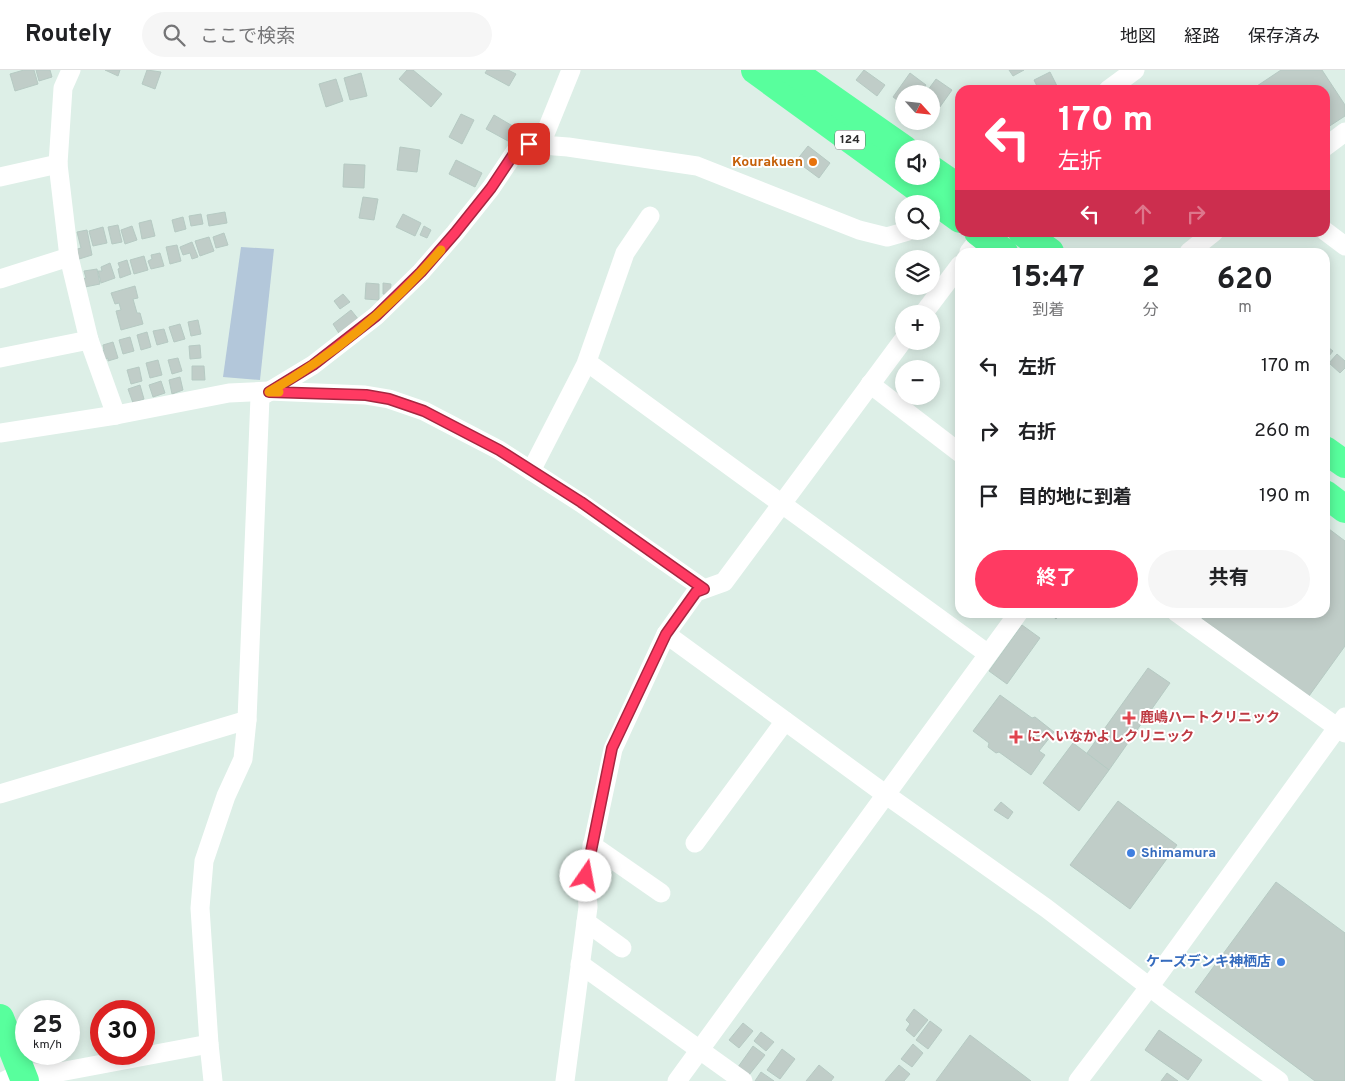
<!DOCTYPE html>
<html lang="ja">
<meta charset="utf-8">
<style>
:root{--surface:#fff;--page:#f6f6f6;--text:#202124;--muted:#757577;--line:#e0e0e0;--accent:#ff3a62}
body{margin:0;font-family:Overpass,"Noto Sans JP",sans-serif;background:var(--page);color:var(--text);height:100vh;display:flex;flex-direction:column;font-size:19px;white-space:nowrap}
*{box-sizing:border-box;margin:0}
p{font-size:16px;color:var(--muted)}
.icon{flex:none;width:28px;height:28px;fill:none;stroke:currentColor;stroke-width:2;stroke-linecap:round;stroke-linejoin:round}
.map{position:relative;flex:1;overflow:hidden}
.sheet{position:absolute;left:955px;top:178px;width:375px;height:370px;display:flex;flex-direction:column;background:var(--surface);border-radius:15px;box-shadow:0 2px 12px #0003}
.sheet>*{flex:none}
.hud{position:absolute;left:955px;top:15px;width:375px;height:152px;border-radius:15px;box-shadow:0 2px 12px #0003;background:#ff3a62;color:#fff;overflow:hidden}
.needle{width:32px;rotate:117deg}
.fabs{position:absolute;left:895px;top:15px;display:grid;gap:10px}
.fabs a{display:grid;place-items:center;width:45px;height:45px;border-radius:50%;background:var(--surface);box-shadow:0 2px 12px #0003;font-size:25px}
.speed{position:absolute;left:15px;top:930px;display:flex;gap:10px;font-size:25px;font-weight:700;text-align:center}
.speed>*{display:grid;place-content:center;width:65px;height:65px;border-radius:50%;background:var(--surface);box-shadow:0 2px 12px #0003;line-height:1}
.speed small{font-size:12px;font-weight:400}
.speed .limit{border:8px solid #d22;background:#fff;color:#111}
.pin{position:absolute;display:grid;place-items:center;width:42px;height:42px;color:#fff;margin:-21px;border-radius:10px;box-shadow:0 2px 8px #0006}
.me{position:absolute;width:55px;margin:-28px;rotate:12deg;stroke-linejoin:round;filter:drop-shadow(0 0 4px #0008)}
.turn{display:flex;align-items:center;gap:18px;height:105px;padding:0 20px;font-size:22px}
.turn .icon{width:65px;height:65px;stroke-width:2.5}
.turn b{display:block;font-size:35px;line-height:42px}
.lanes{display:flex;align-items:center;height:48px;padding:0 20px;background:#0003;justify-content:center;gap:25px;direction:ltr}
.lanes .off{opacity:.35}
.eta{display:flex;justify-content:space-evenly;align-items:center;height:85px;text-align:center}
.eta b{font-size:30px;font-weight:700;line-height:35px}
.button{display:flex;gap:10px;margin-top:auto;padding:10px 20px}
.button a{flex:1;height:58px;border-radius:30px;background:var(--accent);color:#fff;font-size:20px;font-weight:700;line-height:58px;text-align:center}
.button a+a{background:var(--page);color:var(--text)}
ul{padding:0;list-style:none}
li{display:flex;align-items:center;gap:15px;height:65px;padding:0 20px}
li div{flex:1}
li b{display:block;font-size:19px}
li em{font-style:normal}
header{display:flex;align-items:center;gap:30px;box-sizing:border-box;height:70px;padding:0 25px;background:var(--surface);border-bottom:1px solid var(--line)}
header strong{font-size:24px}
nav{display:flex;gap:28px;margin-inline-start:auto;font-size:18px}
.search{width:350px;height:45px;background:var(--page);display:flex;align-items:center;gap:12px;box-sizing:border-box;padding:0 18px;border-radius:28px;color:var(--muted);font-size:19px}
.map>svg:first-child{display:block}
.cemetery{fill:#b3c7da}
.building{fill:#c0cdc8;stroke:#b6cac3}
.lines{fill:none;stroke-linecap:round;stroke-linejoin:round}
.minor{stroke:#fff;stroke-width:19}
.highway{stroke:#58ff9d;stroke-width:28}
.route-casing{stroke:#a62640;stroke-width:12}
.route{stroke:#ff3a62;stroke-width:9}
.slow{stroke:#f59e0b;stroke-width:9}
.food-dot{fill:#e8710a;stroke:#fff;stroke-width:2}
.health-dot{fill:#e0444e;stroke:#fff;stroke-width:2}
.shop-dot{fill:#3f7fe0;stroke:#fff;stroke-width:2}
.labels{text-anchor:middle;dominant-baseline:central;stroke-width:4;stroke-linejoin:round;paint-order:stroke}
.shield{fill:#fff;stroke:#6b6b6b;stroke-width:1}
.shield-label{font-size:12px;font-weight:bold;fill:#2c2c2c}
.food-label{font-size:14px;font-weight:bold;fill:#c56008;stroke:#fff;text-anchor:end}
.health-label{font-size:14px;font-weight:bold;fill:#be3a42;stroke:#fff;text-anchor:start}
.shop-label{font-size:14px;font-weight:bold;fill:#366cbe;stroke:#fff;text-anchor:start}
</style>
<header>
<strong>Routely</strong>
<div class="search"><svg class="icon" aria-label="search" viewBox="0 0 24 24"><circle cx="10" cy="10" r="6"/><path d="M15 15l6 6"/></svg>ここで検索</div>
<nav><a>地図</a><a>経路</a><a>保存済み</a></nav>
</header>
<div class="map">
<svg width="1345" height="1011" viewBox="0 0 1345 1011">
<rect width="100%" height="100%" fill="#ddefe7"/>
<path class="cemetery" d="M241 177 274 179 260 310 223 307Z"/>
<g class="building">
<path d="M24 0H34L38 14 15 21 10 4Z"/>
<path d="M36 0H50L52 7 39 11Z"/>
<path d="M105 0H120L118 6Z"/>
<path d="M147 0 161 2 155 19 142 14Z"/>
<path d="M407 0H413L442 24 431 37 399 9Z"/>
<path d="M487 0H508L516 4 509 16 485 3Z"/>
<path d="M864 0 885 15 877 26 856 10Z"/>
<path d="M1009 0H1024L1013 6Z"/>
<path d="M1281 0H1322L1345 35V46L1325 59V20H1251Z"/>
<path d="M1050 2 1059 20H1039L1034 10Z"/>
<path d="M361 3 367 26 350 30 344 8Z"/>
<path d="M910 3 926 15 920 24H904V35L893 27Z"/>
<path d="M336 9 343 31 326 37 319 14Z"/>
<path d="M936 9 952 20 937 41 931 37V24H925Z"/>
<path d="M461 44 474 50 462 74 449 67Z"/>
<path d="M494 45 516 58 508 71 486 59Z"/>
<path d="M808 76 830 93 819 108 796 91Z"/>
<path d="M400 77 420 80 417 102 397 100Z"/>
<path d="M456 90 482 103 475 117 449 104Z"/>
<path d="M344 94 365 95 364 118 343 117Z"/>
<path d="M363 127 378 129 374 150 359 148Z"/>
<path d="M225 142 227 153 209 156 207 145Z"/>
<path d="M201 144 203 154 191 156 189 146Z"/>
<path d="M403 144 421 153 415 166 396 157Z"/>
<path d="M183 147 186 159 175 162 172 150Z"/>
<path d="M151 150 155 166 142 169 139 153Z"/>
<path d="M118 155 122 172 112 174 108 157Z"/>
<path d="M132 156 137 170 125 174 121 160Z"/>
<path d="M424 156 431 160 427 168 420 165Z"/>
<path d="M103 157 107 173 93 176 89 161Z"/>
<path d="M87 160 92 185 76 190 74 180 81 178 77 162Z"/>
<path d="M224 163 228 175 216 178 213 167Z"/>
<path d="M209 167 214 181 200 186 195 171Z"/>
<path d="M192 172 198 187 192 189 190 183 183 185 180 177Z"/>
<path d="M177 175 181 191 170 194 166 177Z"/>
<path d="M160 183 164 196 151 199 148 191 152 189 151 185Z"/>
<path d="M144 186 148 200 134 204 130 190Z"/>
<path d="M127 190 131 204 120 208 118 199 120 198 118 193Z"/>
<path d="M110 193 115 208 101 213 98 201H102L101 197Z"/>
<path d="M97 199 100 214 85 217 82 209 86 208 84 201Z"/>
<path d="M366 213 379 214V230L365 229Z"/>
<path d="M383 213 391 214 390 225 383 224Z"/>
<path d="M135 216 138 228 133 229 137 243H140L143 254 121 260 116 241 121 240 119 233 115 234 111 223Z"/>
<path d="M343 224 350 232 340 239 334 231Z"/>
<path d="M351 240 359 250 340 265 333 254Z"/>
<path d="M198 250 201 264 191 266 188 252Z"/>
<path d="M180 254 185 269 174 272 169 257Z"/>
<path d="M164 259 168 272 157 275 153 261Z"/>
<path d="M147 262 151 277 141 280 137 265Z"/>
<path d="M130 267 134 281 123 284 119 270Z"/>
<path d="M113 272 118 288 108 291V288L104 290 102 281 104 280 103 275Z"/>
<path d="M200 275 201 288 190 289 189 276Z"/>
<path d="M1325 275 1333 281 1325 291Z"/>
<path d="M1337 284 1345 291V298L1340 303 1329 293Z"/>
<path d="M178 288 182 301 172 304 168 290Z"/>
<path d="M158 290 162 305 150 308 146 293Z"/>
<path d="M192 296H204L205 310H192Z"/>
<path d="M139 297 142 311 131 314 127 300Z"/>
<path d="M180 307 183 320 172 324 169 310Z"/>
<path d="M161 311 165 323 153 327 149 315Z"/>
<path d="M140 315 144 329 133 333 128 319Z"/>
<path d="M1325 456 1345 471V576L1309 626 1202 549 1207 542H1325Z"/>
<path d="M1048 542H1061L1056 549Z"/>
<path d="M1022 555 1040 568 1007 614 989 601Z"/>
<path d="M1148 598 1170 613 1109 700 1087 683Z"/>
<path d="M1000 625 1032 648 1035 647 1054 662 1039 681 1045 685 1031 705 999 682 996 683 988 677 989 673 973 661Z"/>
<path d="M1073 673 1109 700 1079 741 1043 713Z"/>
<path d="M1118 731 1177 775 1130 839 1070 795Z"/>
<path d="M1001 732 1013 742 1008 749 994 740Z"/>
<path d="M1276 812 1345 863V1011H1315L1195 922Z"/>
<path d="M914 939 928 950 914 967 906 960 910 954 906 950Z"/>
<path d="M930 951 942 960 928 979 916 970Z"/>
<path d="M743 953 753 961 739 978 729 970Z"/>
<path d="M1159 960 1202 990 1188 1010 1145 980Z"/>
<path d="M761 962 774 972 766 981 754 971Z"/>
<path d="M970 965 1031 1011H936Z"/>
<path d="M913 974 923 983 912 997 901 989Z"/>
<path d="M753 976 765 985 749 1005 738 997Z"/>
<path d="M782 979 795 989 780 1009 767 1000Z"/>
<path d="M819 995 834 1007 831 1011H806Z"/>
<path d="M899 995 910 1004 904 1011H885Z"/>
<path d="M761 1002 774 1011H755Z"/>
<path d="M1167 1003 1178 1011H1161Z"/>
</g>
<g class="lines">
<g class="minor">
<path d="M71 0 63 18 58 94 69 187 89 270 116 345"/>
<path d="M1108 20 1135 0"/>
<path d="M541 74 571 0"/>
<path d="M1325 77 1345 62"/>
<path d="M0 107 58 94"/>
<path d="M1325 161 1345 176"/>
<path d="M969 182 982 165"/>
<path d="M1189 182 1214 162"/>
<path d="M0 209 69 187"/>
<path d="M923 244 960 195"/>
<path d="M0 288 89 270"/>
<path d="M587 292 988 584"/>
<path d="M870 314 960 383"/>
<path d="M0 363 116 345 229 323 269 321 365 325 389 329 424 341 499 380 581 433 704 519"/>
<path d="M531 401 586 294 625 183 650 146"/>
<path d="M1176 542 1345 663"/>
<path d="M666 564 885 724 1046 838 1164 928 1279 1011"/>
<path d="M0 724 247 650"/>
<path d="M695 773 785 651"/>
<path d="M592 775 661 823"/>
<path d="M586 852 622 878"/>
<path d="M580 894 743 1011"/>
<path d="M4 1011 22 1002 49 1004 209 974"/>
<path d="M213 1011 209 974 200 838 204 791 226 726 243 689 247 650 260 327 313 295 376 246 421 202 455 163 491 118 515 82 529 74 568 77 697 96 859 160 887 167 908 161"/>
<path d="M565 1011 588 837 586 806 613 679 666 564 696 522 724 512 904 269"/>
<path d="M677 1011 1019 542"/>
<path d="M1078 1011 1150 916 1345 647"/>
</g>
<g class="highway">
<path d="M755 0 960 149"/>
<path d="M791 0 904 79"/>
<path d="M931 99 960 119"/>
<path d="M978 162 1004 182"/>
<path d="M1022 162 1050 182"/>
<path d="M1325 380 1345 394"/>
<path d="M1325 424 1345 439"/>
<path d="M0 948 25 1011"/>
</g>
</g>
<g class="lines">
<g class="route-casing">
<path id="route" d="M529 74 515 82 491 118 455 163 421 202 376 246 313 295 269 322 366 325 389 329 424 341 499 380 515 390 581 432 704 519 696 522 666 564 612 678 586 806"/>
</g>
<use href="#route" class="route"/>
<path class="slow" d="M279 322H269C334 285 392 237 441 180"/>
</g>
<circle class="food-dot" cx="813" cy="92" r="5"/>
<g class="health-dot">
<path d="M1126.5 640.5h5v5h5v5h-5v5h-5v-5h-5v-5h5z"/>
<path d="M1013.5 659.5h5v5h5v5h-5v5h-5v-5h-5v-5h5z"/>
</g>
<g class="shop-dot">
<circle cx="1131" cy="783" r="5"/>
<circle cx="1281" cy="892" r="5"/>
</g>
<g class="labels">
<rect class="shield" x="835" y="60.5" width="30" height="19" rx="4"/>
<g class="shield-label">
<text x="850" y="70">124</text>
</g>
<g class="food-label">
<text x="803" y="92">Kourakuen</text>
</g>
<g class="health-label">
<text x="1140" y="648">鹿嶋ハートクリニック</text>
<text x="1027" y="667">にへいなかよしクリニック</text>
</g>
<g class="shop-label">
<text x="1141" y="783">Shimamura</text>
<text x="1271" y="892" text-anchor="end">ケーズデンキ神栖店</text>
</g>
</g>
</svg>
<div class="fabs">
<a><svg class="needle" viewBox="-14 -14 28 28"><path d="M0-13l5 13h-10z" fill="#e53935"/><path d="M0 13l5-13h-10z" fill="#757577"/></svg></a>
<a><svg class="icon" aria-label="sound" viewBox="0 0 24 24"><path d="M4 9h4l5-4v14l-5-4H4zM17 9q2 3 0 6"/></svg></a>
<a><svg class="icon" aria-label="search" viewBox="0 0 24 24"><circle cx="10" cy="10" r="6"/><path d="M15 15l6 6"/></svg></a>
<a><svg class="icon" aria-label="layers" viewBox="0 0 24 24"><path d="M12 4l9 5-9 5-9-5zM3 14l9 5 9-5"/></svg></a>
<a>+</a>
<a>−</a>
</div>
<div class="speed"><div>25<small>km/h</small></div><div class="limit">30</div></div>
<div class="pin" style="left:529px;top:74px;background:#d93025"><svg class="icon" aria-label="arrive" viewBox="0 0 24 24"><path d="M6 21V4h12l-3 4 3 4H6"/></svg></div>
<svg class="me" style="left:586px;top:806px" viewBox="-20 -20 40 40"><circle r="19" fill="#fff"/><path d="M0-13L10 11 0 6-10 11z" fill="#ff3a62"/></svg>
<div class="hud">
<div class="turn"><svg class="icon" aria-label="left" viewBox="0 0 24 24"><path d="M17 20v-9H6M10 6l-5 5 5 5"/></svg><div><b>170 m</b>左折</div></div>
<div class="lanes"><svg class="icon" aria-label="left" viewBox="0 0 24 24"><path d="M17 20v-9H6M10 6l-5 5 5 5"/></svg><svg class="icon off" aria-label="ahead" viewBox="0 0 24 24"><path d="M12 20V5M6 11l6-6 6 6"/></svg><svg class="icon off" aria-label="right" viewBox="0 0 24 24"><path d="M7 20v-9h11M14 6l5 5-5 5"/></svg></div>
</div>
<section class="sheet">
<div class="eta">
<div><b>15:47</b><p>到着</p></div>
<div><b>2</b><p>分</p></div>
<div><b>620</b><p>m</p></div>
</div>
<ul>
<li><svg class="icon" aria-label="left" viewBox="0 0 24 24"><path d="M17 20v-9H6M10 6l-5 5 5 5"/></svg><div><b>左折</b></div><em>170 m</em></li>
<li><svg class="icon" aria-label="right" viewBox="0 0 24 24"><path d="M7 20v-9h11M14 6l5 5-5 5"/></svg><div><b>右折</b></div><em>260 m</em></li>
<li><svg class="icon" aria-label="arrive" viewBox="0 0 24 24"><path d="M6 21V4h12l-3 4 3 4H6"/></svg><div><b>目的地に到着</b></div><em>190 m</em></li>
</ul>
<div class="button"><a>終了</a><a>共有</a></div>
</section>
</div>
